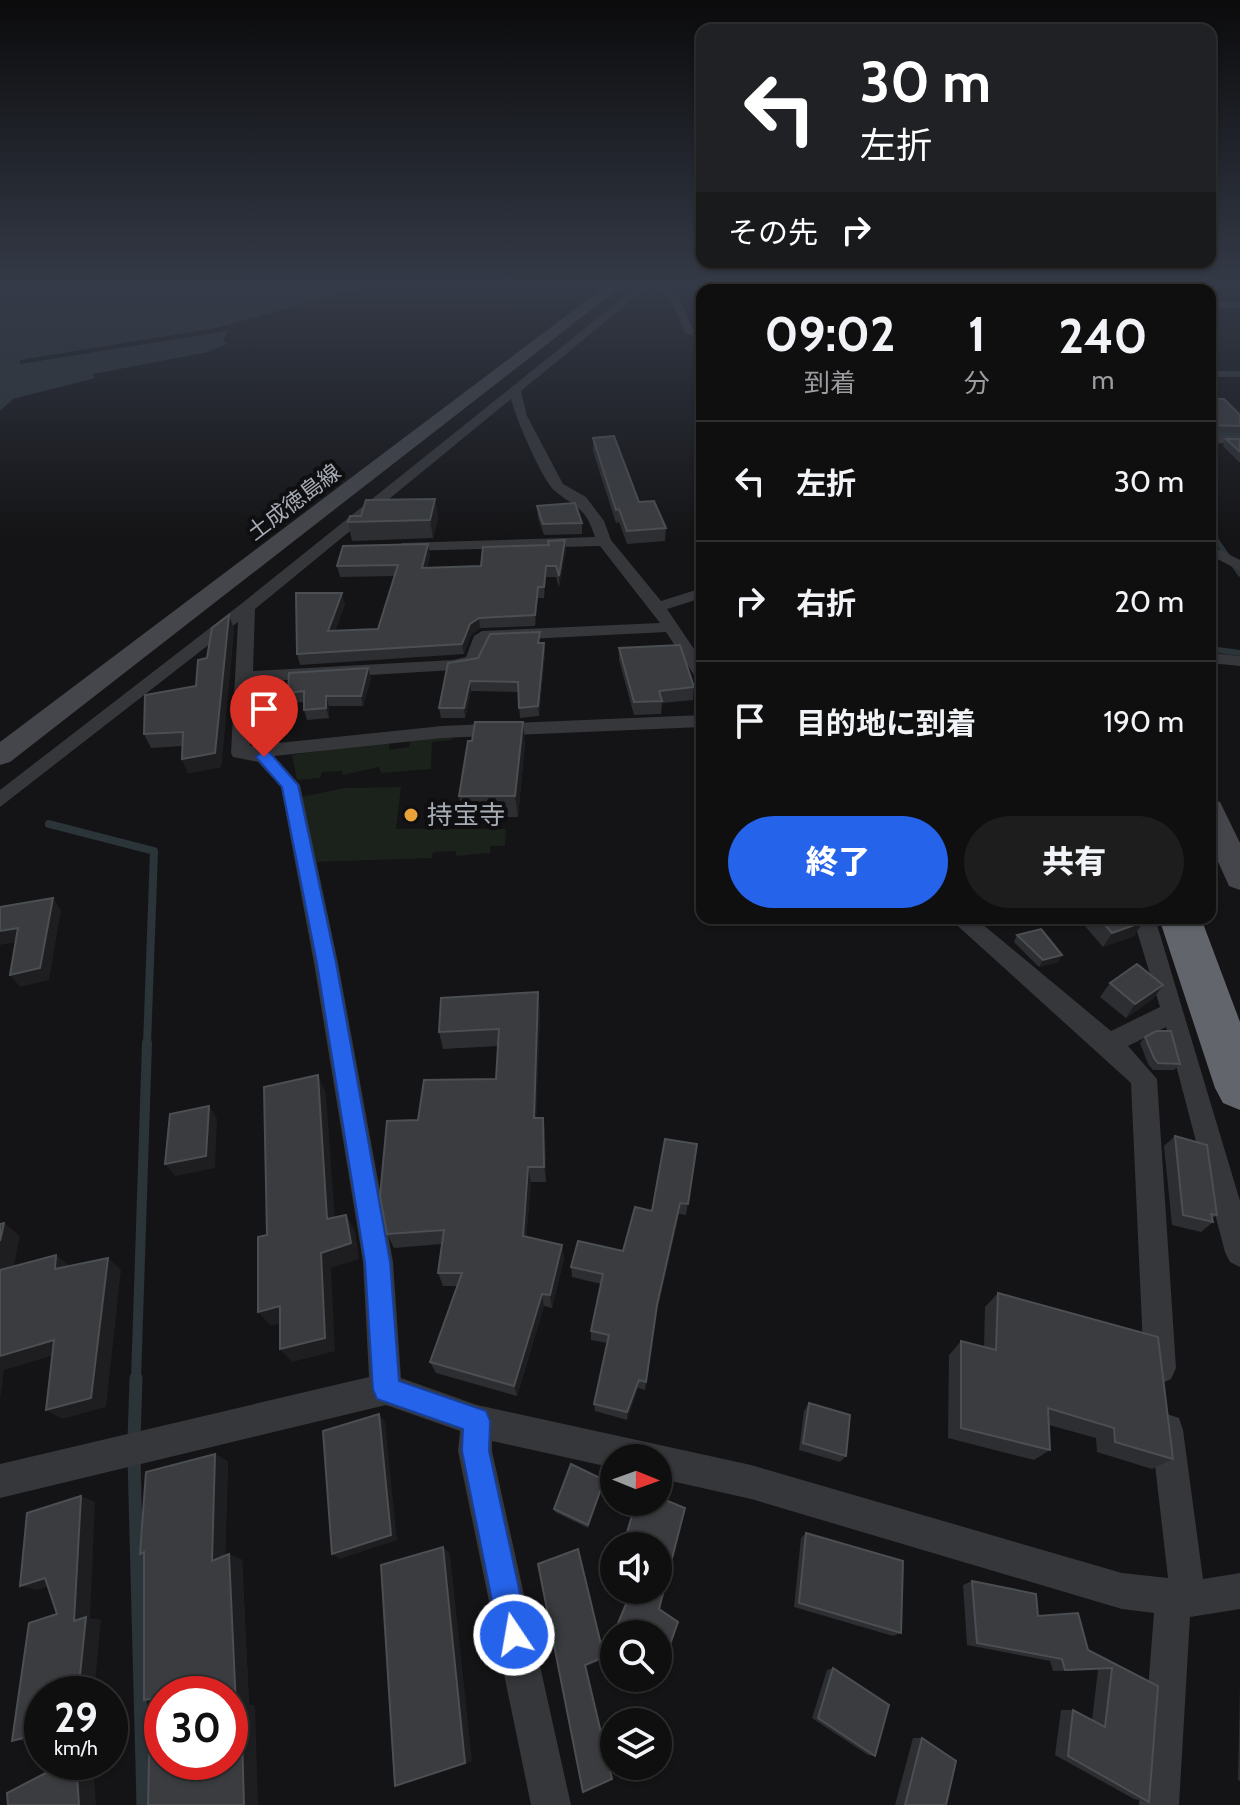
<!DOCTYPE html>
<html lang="ja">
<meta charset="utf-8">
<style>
:root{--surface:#0f0f10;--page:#1d1d1e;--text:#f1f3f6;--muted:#9b9c9f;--line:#2f2f30;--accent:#2563eb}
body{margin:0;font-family:Cabin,"Noto Sans JP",sans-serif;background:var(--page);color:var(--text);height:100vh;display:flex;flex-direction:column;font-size:30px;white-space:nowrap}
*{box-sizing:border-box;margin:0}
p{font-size:26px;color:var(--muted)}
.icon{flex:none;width:44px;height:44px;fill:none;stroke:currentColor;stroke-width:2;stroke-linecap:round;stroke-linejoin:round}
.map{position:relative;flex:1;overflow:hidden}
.panel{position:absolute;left:696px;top:284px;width:520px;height:640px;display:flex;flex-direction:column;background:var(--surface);border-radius:16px;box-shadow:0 2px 6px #0004,0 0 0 2px var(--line)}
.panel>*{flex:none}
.banner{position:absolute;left:696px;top:24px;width:520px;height:244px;border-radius:16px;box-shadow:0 2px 6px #0004,0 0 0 2px var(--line);background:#202124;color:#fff;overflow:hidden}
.needle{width:52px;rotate:91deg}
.controls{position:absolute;left:600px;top:1444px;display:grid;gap:16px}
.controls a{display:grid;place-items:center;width:72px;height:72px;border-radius:50%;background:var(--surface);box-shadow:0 2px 6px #0004,0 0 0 2px var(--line);font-size:40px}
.speed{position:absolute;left:24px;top:1676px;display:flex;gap:16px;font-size:40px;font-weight:700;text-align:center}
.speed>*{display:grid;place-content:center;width:104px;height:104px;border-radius:50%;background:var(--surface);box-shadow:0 2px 6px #0004,0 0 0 2px var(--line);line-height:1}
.speed small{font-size:20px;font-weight:400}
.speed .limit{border:12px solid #d22;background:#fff;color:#111}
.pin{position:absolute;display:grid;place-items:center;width:68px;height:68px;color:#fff;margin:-82px -34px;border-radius:50% 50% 50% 0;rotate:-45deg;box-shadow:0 0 8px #0007}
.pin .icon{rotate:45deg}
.me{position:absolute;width:88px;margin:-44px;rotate:348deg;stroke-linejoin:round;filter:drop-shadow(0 0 6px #0008)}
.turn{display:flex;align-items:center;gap:28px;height:168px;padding:0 32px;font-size:36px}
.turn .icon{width:104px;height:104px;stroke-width:2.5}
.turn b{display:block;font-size:56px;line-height:68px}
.then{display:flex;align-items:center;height:76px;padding:0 32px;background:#0003;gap:16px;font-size:30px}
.eta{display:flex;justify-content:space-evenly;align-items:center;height:136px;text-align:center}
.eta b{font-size:48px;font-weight:800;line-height:56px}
.action{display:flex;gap:16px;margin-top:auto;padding:16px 32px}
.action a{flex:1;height:92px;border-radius:48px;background:var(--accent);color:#fff;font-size:32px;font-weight:800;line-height:92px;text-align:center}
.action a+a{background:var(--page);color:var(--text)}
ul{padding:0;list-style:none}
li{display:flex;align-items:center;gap:24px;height:120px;padding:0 32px;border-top:2px solid var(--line)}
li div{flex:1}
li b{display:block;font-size:30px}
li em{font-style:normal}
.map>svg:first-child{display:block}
.green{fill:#1b211b}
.water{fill:#2b3439}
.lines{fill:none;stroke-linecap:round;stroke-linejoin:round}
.stream-far4{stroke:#2b3439;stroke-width:5}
.stream-far3{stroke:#2b3439;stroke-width:6}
.stream-far2{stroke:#2b3439;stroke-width:8}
.stream-far1{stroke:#2b3439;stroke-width:10}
.stream{stroke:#2b3439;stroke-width:13}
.street{fill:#36373b;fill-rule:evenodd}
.secondary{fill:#44464b;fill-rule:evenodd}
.highway{fill:#62656c;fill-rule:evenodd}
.wall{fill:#2d2e31}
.shaded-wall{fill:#1e1e20}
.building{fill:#3a3c3f;stroke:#4b4e52;stroke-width:2}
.route{fill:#2563eb;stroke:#184099;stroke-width:2}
.poi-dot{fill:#e9a339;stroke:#0f0f11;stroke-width:3}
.labels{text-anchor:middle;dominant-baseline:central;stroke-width:8;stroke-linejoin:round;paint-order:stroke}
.far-street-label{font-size:22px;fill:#a7acb6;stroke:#0f0f11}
.poi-label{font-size:26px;fill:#a7acb6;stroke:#0f0f11;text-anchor:start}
</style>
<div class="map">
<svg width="1240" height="1805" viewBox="0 0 1240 1805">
<rect width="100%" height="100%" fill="#141416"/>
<g class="green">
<path d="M452 736V740L432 742 431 769 381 773 379 767 342 775 343 771 322 772 320 778 297 780 292 755 389 741V750L409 747 411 740Z"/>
<path d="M401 787 396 829H506L505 846H490V853L456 856V851L433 852 432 858 314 862 301 797 344 788Z"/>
</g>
<path class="water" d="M0 285H372L216 328 20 360V364L228 331 223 340 227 344 208 352 93 374 95 378 13 399 0 411Z"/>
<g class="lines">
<g class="stream-far4">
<path d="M1210 434 1240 435"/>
<path d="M1210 531 1240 574"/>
</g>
<path class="stream-far3" d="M1210 649 1240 653"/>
<path class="stream-far2" d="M49 824 154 851 147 1045"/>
<path class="stream-far1" d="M136 1380 147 1043"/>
<g class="stream">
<path d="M134 1440 136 1378"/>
<path d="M134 1458 143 1805"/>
</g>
<g class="street">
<path d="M639 285H650L521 391 527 416 563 484 586 497 604 521 611 540 661 601 702 588V598L667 609 702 661V679L696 678 666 632 489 641 479 665 453 670 252 682 250 746 442 726 702 715V727L442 738 274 756 300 785 338 963 393 1262 401 1378 477 1405 751 1465 1122 1573 1168 1578 1151 1430 1155 1418 1167 1414 1179 1418 1183 1430 1203 1579 1240 1573V1609L1190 1617 1179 1805H1139L1154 1613 1122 1609 751 1499 658 1478V1458H614V1468L492 1441V1451L571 1805H531L458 1451 460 1431 386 1405 0 1498V1464L369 1377 363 1262 314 963 281 787 258 762 233 757 231 753 238 622 0 807V790L241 604ZM511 399C515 416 542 480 555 491 577 509 585 506 595 537L402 543 395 547 402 551 600 546 660 623 482 631 474 636 466 657 453 660 253 671 255 609Z"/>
<path d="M650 285C680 285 682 306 693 329L702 332V339L685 333 670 298Z"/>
<path d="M771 285H781L783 290H773Z"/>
<path d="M900 285H910L912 290H902Z"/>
<rect x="1210" y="302" width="30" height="6"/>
<rect x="1210" y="371" width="30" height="6"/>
<path d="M1210 435 1240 436V444L1210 443Z"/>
<path d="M1210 545 1240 560V571L1210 555Z"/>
<path d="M1210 653 1240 656V666L1210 663Z"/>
<path d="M949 918H975L1111 1031 1160 1007 1133 918H1155L1240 1201V1267L1230 1262 1225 1252 1166 1027 1128 1046 1157 1079 1176 1368 1171 1379 1160 1384 1149 1379 1144 1368 1131 1083Z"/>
</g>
<g class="secondary">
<path d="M607 285H623L10 762 0 765V742Z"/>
<path d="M945 285H959L961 290H947Z"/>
<path d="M1210 799 1220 802 1240 843V890L1229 886 1210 844Z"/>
</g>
<g class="highway">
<path d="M912 285H930L932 290H914Z"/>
<path d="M1159 918H1201L1240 1022V1110L1223 1103 1215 1088Z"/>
</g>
</g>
<g class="wall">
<path d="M982 285H1051L1056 290H986Z"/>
<path d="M1210 399 1240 415V433L1210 432Z"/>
<path d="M593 438 639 502 666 528 665 541 627 544 619 522 616 523 593 451Z"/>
<path d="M1226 439H1240V463L1223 446Z"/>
<path d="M435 499 438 517 433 538 352 541 348 522 361 516Z"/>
<path d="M537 506 582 523V534L544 535 538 518Z"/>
<path d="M548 541 566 550 559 587 556 577H546L544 598H538L535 626 480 628 471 635 464 654 300 665 297 654 345 604 335 631 378 629 395 576 340 577 337 566 430 554 427 568 481 566 548 545Z"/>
<path d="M229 615 234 629 221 767 188 773 182 759V746L151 748 144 734 196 686 207 658Z"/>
<path d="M540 643H544L545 653 539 716 520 718 518 692 471 691 465 718H441L439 708 478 658Z"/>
<path d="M619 648 694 687 693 700 662 703 661 714 634 715 619 660Z"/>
<path d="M371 678 363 706H329V718L307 720 304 710V702L291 703 288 693Z"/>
<path d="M525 742 518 817H463L459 796Z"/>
<path d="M1078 918H1140L1143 922 1134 936 1103 947Z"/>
<path d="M1017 935 1062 955 1058 962 1039 967 1014 942Z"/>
<path d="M1110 983 1163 985 1153 999 1126 1018 1100 997Z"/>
<path d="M540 1010 536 1118H543L545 1134 546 1182H531L526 1237 562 1245 564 1258 552 1308 544 1306 517 1396 436 1373 430 1362 457 1286H443L438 1273 442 1244 394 1248 387 1234 418 1120 496 1079 498 1046 443 1049 439 1032Z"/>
<path d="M1145 1037 1180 1064 1174 1070H1153L1148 1064 1140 1043Z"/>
<path d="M1175 1136 1217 1215 1212 1219 1213 1222 1201 1232 1172 1225 1164 1146Z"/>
<path d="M697 1144 686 1215 679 1214 656 1315 645 1390 638 1388 627 1420 595 1411 594 1404 607 1343 591 1340V1331L601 1284 572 1277 571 1267 623 1251 652 1211Z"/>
<path d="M998 1293 1173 1459 1152 1469 1097 1452 1096 1438 1049 1425 1050 1450 1034 1460 948 1438 949 1355 961 1341 984 1347 985 1307Z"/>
<path d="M809 1403 846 1456 840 1462 799 1450 804 1411Z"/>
<path d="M215 1454 228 1462 225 1556 229 1554 242 1560 249 1705 255 1706 230 1762 162 1694V1701L144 1700V1555L140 1554Z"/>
<path d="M604 1480V1483L588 1528 555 1512 554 1509Z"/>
<path d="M806 1533 901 1633 893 1636 794 1607 801 1538Z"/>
<path d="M972 1581 1038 1616 1088 1650 1158 1686 1149 1802 1134 1799 1055 1755 1061 1710H1073L1092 1720 1098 1670 1053 1671 1050 1661 967 1645 963 1585Z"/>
<path d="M833 1668 875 1756 868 1755 812 1718 827 1670Z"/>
<path d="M1240 1686V1781L1238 1780Z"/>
<path d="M913 1738H922L946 1805H895Z"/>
</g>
<g class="shaded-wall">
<path d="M435 499 438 517 433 538 430 520Z"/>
<path d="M565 540 566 550 559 587V576Z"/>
<path d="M428 544 430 554 424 578 422 568Z"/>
<path d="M546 566V577L544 598V587Z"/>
<path d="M538 587V598L535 626V615Z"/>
<path d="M342 593 345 604 331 642 328 631Z"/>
<path d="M229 615 234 629 221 767 188 773 182 759Z"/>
<path d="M479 618 480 628 471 635 464 654 462 644 470 624Z"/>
<path d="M544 643 545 653 539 716 538 706Z"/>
<path d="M368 668 371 678 363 706 361 696Z"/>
<path d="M470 681 471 691 465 718 464 708Z"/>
<path d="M326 696 329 706V718L326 708Z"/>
<path d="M523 722 525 742 518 817 515 796Z"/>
<path d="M53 898 61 910 49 980 20 987 10 975Z"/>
<path d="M1143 922 1134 936 1103 947 1112 933Z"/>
<path d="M18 928 27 940 0 945V931Z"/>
<path d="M1062 955 1058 962 1039 967 1043 960Z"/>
<path d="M1163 985 1153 999 1126 1018 1135 1004Z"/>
<path d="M538 992 540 1010 536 1134 534 1118Z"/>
<path d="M318 1075 326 1094 336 1235 327 1219Z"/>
<path d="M209 1106 217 1119 215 1168 175 1176 165 1164Z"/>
<path d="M543 1118 545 1134 546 1182 544 1167Z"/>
<path d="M528 1167 531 1182 525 1250 523 1236Z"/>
<path d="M680 1203 679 1214 656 1315 645 1390 657 1305Z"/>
<path d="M346 1215 355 1231 359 1259 331 1268 335 1351 292 1362 280 1349 321 1253Z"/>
<path d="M4 1223 20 1236 10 1284 0 1276V1241Z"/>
<path d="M562 1245 564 1258 552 1308 550 1295Z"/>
<path d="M56 1255 71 1267 55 1269Z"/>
<path d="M108 1258 121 1270 106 1407 62 1419 46 1410Z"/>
<path d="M542 1294 544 1306 517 1396 514 1386Z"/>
<path d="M280 1306 292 1320 271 1326 258 1312Z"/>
<path d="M54 1340 69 1351 4 1370 0 1400V1356Z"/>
<path d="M639 1380 638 1388 627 1420V1412Z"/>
<path d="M379 1414 385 1422 397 1540 340 1559 332 1554Z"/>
<path d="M215 1454 228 1462 225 1566 212 1561Z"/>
<path d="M604 1480V1483L588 1528V1525Z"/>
<path d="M81 1496 95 1502 90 1618 101 1620 94 1694H78L74 1621Z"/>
<path d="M443 1547 450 1554 472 1761 395 1786Z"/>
<path d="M229 1554 242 1560 249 1705 255 1706 258 1805H244L236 1707Z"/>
<path d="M45 1578 61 1582 37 1590 20 1586Z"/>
<path d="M604 1657V1659L586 1667 612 1779 585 1665Z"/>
<path d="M42 1733V1737L31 1741H12Z"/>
<path d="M76 1762H93L96 1805H79Z"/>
</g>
<g class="building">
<path d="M736 285H764L765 290H738Z"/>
<path d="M989 285H1051L1056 290H993Z"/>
<path d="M1210 399H1224L1240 415V426L1210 425Z"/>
<path d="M614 436 639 502 654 501 666 528 627 531 619 509 616 510 593 438Z"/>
<path d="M1226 439H1240V452Z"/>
<path d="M435 499 430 520 348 522 350 516H361L366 500Z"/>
<path d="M575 503 582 523 543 524 537 506Z"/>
<path d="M565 540 559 576 556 566H546L544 587H538L535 615 479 618 470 624 462 644 297 654 296 593H342L328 631 378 629 398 565 337 566 343 546 428 544 422 568 481 566 483 547 549 545 548 541Z"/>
<path d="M229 615 215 753 182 759 183 732 144 734 145 695 196 686 198 660 207 658 212 628Z"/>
<path d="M540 632 538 643H544L538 706 519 708 518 682 470 681 464 708H439L448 663 478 658 490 634Z"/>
<path d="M680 645 694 687 659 691 662 701 634 702 619 648Z"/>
<path d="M368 668 361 696H326V708L304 710V691L288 693 289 673Z"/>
<path d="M475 722H523L515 796H459L468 741H472Z"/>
<path d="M53 898 40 968 10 975 18 928 0 931V907Z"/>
<path d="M1099 918H1140L1143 922 1112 933Z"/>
<path d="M1041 929 1062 955 1043 960 1017 935Z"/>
<path d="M1137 964 1163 985 1135 1004 1110 983Z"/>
<path d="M538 992 534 1118H543L544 1167H528L523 1236 562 1245 550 1295 542 1294 514 1386 430 1362 462 1273H438L444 1230 387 1234 380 1196 387 1121 418 1120 424 1080 496 1079 499 1029 439 1032 441 998Z"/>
<path d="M1156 1031H1171L1180 1064 1158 1063 1154 1058 1145 1037Z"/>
<path d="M318 1075 327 1219 346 1215 351 1243 321 1253 325 1338 280 1349V1306L258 1312V1237L267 1235 264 1087Z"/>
<path d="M209 1106 206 1156 165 1164 170 1114Z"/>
<path d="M1175 1136 1207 1145 1217 1215 1211 1214 1213 1222 1183 1215Z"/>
<path d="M665 1139 697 1144 688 1204 680 1203 657 1305 646 1382 639 1380 627 1412 594 1404 609 1335 591 1331 603 1274 571 1267 578 1241 623 1251 635 1207 652 1211Z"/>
<path d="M4 1223 0 1241V1224Z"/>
<path d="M56 1255 55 1269 108 1258 91 1398 46 1410 54 1340 0 1356V1270Z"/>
<path d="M998 1293 1158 1337 1173 1459 1115 1442 1114 1428 1048 1408 1050 1450 961 1428V1341L996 1350Z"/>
<path d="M809 1403 850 1415 846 1456 803 1443Z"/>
<path d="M379 1414 391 1535 332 1554 323 1431Z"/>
<path d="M215 1454 212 1561 229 1554 236 1707 241 1705 244 1805H148L150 1717 162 1711V1762H230V1694H162V1697L144 1700V1552L140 1554 146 1472Z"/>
<path d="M571 1464 604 1480 588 1525 554 1509Z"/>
<path d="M81 1496 74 1621 86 1617 78 1694H42V1733L12 1741 29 1623 57 1614 45 1578 20 1586 27 1513Z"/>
<path d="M658 1497 685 1508 659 1609 678 1622 662 1667 658 1664V1634H614L613 1635 632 1590H658V1546H623L636 1502H658Z"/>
<path d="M806 1533 903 1561 901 1633 799 1603Z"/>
<path d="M443 1547 465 1763 395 1786 381 1565Z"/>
<path d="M578 1549 604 1657 585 1665 612 1779 583 1792 538 1564Z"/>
<path d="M972 1581 1036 1594 1038 1616 1078 1613 1088 1650 1158 1686 1149 1802 1068 1756 1073 1710 1105 1727 1112 1668 1065 1670 1062 1659 977 1643Z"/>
<path d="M833 1668 889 1705 875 1756 818 1718Z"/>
<path d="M922 1738 956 1761 946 1805H905Z"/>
<path d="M67 1762H76L79 1805H8L7 1793Z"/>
</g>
<linearGradient id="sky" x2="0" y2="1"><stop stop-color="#0b0b0c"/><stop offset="0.53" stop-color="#343a47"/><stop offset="1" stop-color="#343a47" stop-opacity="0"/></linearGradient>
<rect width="1240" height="538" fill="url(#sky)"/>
<path class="route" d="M264 751 270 753 298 785 336 963 390 1262 399 1381 486 1411 490 1421 489 1451 529 1635 525 1646 514 1651 503 1646 499 1635 462 1451 463 1429 377 1399 373 1389 365 1262 317 963 282 787 256 757Z"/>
<circle class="poi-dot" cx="411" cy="815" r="8"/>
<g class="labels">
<g class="far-street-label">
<text transform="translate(294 502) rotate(-37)">土成徳島線</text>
</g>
<g class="poi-label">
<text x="427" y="815">持宝寺</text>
</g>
</g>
</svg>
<div class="controls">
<a><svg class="needle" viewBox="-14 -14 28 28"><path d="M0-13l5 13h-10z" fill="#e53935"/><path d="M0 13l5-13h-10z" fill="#9b9c9f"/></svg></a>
<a><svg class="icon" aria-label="sound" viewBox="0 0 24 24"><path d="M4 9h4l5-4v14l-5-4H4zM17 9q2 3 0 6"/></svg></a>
<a><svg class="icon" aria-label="search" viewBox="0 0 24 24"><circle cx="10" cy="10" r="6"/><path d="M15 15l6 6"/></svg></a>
<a><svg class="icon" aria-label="layers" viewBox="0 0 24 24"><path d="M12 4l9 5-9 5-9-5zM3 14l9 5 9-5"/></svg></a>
</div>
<div class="speed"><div>29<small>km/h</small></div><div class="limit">30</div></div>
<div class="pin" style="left:264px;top:757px;background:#d93025"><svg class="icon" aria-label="arrive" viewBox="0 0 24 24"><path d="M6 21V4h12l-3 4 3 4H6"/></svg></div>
<svg class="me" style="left:514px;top:1635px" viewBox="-20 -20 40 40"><circle r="17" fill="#2563eb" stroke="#fff" stroke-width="3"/><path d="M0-11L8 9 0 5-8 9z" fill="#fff"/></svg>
<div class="banner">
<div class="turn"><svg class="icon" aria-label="left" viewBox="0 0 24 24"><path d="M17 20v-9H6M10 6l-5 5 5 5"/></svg><div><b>30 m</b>左折</div></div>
<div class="then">その先<svg class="icon" aria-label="right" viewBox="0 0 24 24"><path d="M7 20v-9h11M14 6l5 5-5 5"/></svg></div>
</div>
<section class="panel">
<div class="eta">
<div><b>09:02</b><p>到着</p></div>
<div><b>1</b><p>分</p></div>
<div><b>240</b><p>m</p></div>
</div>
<ul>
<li><svg class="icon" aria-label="left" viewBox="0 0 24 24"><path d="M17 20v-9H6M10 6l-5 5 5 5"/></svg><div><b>左折</b></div><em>30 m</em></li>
<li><svg class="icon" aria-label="right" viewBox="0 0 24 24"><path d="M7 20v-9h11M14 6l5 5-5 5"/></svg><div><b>右折</b></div><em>20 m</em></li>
<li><svg class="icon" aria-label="arrive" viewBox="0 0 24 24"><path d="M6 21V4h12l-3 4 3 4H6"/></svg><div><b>目的地に到着</b></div><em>190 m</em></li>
</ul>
<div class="action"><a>終了</a><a>共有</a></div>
</section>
</div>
